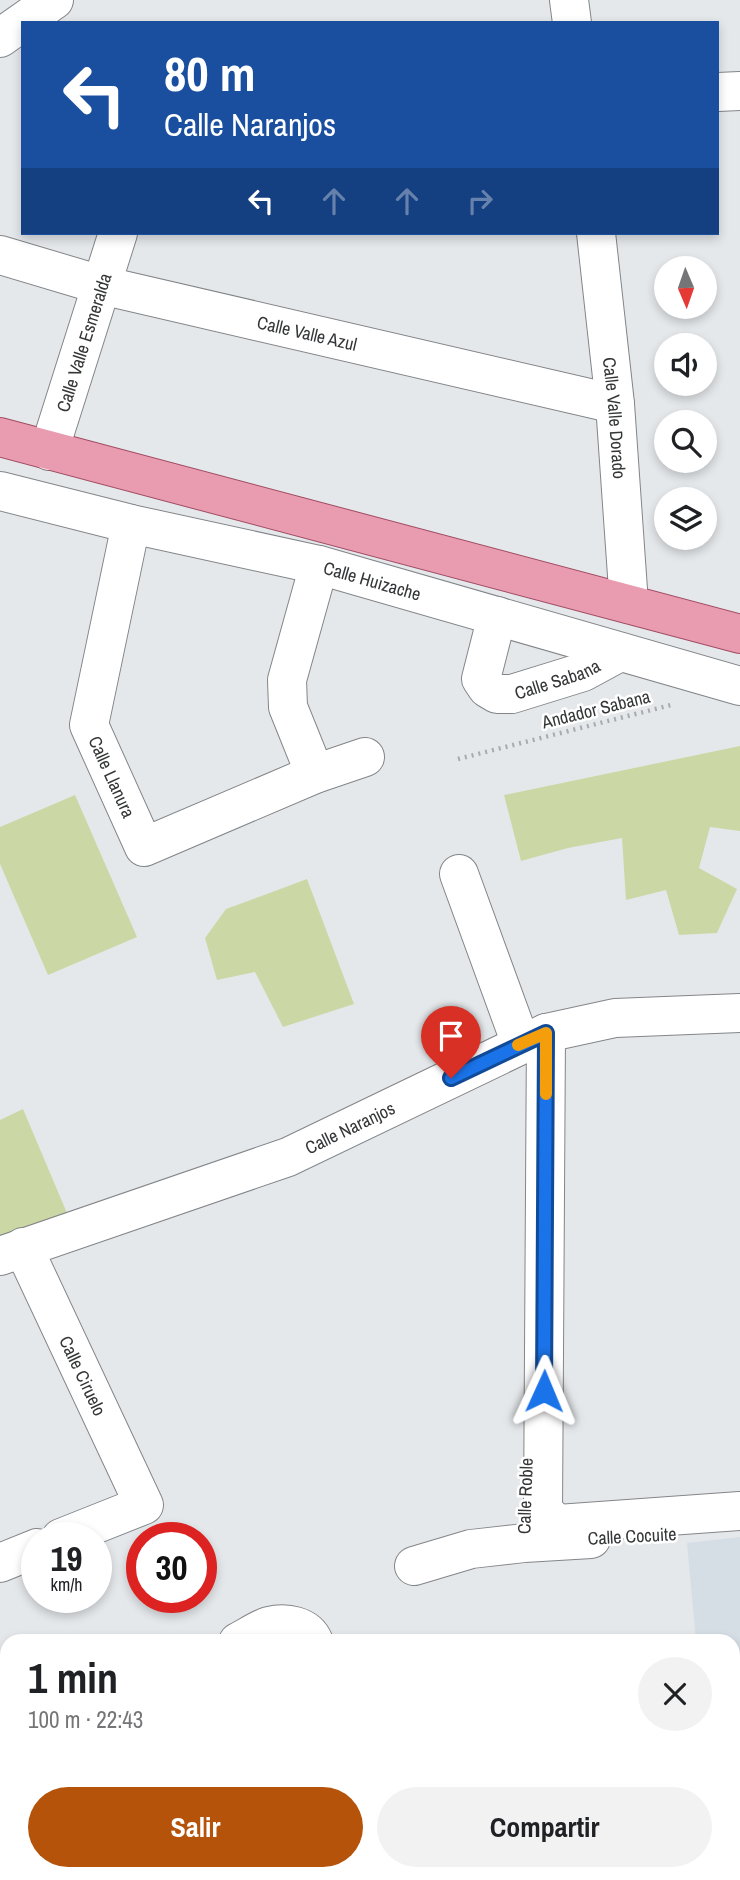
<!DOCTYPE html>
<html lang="es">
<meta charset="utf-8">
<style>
:root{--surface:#fff;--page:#f2f2f2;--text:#202124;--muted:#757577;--accent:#b45309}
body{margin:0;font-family:"Archivo Narrow",sans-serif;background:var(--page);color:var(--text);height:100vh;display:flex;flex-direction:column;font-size:26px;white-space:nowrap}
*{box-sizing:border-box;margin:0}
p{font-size:23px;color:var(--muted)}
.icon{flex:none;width:38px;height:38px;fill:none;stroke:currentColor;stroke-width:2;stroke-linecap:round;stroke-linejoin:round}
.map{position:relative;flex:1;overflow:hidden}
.details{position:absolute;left:0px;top:1634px;width:740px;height:247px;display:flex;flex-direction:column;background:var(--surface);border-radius:21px 21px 0 0;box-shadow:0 4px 10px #0003}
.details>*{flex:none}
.banner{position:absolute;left:21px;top:21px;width:698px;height:214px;border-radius:0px;box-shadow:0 4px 10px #0003;background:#1a4fa0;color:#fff;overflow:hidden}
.needle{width:46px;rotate:178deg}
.tools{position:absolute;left:654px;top:256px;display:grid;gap:14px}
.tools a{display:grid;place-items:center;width:63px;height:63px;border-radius:50%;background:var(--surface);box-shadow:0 4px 10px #0003;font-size:35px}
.speed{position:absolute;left:21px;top:1522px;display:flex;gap:14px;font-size:35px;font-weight:700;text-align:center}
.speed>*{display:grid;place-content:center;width:91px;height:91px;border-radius:50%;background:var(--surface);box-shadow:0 4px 10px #0003;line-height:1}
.speed small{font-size:18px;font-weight:400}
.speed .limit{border:10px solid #d22;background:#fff;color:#111}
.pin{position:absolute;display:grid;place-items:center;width:60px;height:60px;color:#fff;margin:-72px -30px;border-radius:50% 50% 50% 0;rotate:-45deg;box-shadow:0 0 7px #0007}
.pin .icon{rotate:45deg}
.me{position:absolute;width:77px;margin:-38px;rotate:1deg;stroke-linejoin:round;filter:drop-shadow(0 0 5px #0008)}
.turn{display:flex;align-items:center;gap:24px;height:147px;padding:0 28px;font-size:32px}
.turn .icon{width:91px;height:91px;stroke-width:2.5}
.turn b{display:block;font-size:49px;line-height:60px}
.lanes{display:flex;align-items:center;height:66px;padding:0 28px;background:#0003;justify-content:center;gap:35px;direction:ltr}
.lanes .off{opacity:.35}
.round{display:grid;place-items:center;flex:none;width:74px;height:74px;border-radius:37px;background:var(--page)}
.head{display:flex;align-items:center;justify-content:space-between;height:119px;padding:0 28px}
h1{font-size:42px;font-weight:700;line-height:52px}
.action{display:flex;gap:14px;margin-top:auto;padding:14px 28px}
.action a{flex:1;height:80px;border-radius:42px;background:var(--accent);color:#fff;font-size:28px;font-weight:700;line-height:80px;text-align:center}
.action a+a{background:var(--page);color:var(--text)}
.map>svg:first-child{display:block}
.built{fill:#d5dde5}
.green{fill:#cbd8a5}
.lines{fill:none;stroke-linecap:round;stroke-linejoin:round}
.minor-casing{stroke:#838689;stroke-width:40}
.major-casing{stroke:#a04c63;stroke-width:40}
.path{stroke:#a8aaac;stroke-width:4.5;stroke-dasharray:2 5;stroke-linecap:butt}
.minor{stroke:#fff;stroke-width:38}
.major{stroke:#e99bb0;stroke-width:38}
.route-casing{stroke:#114b97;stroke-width:18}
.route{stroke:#1a73e8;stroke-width:12}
.slow{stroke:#f59e0b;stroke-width:12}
.labels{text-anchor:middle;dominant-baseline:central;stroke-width:5;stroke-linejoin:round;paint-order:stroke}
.street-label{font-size:18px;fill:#353637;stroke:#fff}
</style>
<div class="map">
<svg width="740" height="1880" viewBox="0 0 740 1880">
<rect width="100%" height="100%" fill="#e5e8eb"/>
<path class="built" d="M740 1537V1880H718L717 1874H733V1642L696 1641 687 1543Z"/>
<g class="green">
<path d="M740 746V831L710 827 699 868 737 889 717 933 679 935 666 890 626 900 622 838 568 848 521 861 504 795Z"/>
<path d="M75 795 137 937 48 975 0 864V827Z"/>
<path d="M307 879 354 1004 283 1027 255 972 217 980 205 938 226 909Z"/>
<path d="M23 1109 67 1213 0 1239V1120Z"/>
</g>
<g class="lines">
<g class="minor-casing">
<g id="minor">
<path d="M569 0 572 23"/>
<path d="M0 38 54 0"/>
<path d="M718 92 740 91"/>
<path id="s1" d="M596 233 615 404 629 604"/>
<path id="s2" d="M0 255 101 285 615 404"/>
<path id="s3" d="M49 451 118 233"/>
<path id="s4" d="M0 491 131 524 319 565 740 686"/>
<path id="s5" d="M131 524 89 725 144 847 315 774 365 757"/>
<path id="s6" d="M497 616 481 679 487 688 497 694H512L583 672 620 652"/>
<path d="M315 774 288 707 287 680 319 565"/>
<path d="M459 874 521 1044"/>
<path d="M546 1033 543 1511 558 1524 740 1511"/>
<path id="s7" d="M23 1247 144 1505 61 1538"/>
<path id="s8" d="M0 1256 288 1157 546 1033 615 1018 740 1013"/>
<path d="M0 1563 37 1548"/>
<path d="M414 1566 471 1549 524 1543 591 1539"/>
<path d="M238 1642C248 1637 259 1629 269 1626 286 1622 307 1625 314 1642"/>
<path d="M0 1758 7 1755"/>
<path d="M0 1789 7 1786"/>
<path d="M378 1874 380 1880"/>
<path d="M201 1880 213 1874"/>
</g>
</g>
<g class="major-casing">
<path id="major" d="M0 437 740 634"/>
</g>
<path class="path" d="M458 759 675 704"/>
<use href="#minor" class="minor"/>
<use href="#major" class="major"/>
</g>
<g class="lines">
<g class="route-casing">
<path id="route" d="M451 1078 546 1033 544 1391"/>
</g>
<use href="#route" class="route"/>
<path class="slow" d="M518 1045 546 1033V1094"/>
</g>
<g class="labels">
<g class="street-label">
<text stroke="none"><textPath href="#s2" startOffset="317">Calle Valle Azul</textPath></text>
<text stroke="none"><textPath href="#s3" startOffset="114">Calle Valle Esmeralda</textPath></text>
<text stroke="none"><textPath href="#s1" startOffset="186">Calle Valle Dorado</textPath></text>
<text stroke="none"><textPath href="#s4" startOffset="383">Calle Huizache</textPath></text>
<text stroke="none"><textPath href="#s6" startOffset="150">Calle Sabana</textPath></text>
<text transform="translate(596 709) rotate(-14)">Andador Sabana</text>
<text stroke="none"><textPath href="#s5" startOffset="262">Calle Llanura</textPath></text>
<text stroke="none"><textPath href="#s8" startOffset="373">Calle Naranjos</textPath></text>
<text stroke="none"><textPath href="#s7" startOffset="142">Calle Ciruelo</textPath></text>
<text transform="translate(525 1496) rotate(-88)">Calle Roble</text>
<text transform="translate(632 1536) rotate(-3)">Calle Cocuite</text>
</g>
</g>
</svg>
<div class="tools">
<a><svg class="needle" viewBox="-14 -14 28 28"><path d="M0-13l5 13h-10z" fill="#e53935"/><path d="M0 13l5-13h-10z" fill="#757577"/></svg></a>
<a><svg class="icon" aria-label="sound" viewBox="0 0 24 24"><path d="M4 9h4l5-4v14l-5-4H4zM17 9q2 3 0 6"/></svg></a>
<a><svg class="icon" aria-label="search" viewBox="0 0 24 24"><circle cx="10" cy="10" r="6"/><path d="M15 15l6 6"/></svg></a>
<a><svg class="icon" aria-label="layers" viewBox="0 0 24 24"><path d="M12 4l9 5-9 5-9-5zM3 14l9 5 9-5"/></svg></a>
</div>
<div class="speed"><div>19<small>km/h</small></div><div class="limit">30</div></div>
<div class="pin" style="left:451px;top:1078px;background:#d93025"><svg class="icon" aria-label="arrive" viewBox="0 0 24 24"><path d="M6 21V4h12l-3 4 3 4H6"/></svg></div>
<svg class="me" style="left:544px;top:1391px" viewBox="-20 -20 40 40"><path d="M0-17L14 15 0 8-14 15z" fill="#1a73e8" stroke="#fff" stroke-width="4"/></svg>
<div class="banner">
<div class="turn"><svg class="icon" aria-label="left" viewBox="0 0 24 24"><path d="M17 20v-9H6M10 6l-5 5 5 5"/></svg><div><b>80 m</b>Calle Naranjos</div></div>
<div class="lanes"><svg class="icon" aria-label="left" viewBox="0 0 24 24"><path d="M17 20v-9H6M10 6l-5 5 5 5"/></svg><svg class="icon off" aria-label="ahead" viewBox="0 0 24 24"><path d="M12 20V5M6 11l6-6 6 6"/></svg><svg class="icon off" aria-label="ahead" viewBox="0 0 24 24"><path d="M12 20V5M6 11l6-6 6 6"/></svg><svg class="icon off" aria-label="right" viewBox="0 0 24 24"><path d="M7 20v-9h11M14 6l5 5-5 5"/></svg></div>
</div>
<section class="details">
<div class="head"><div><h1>1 min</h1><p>100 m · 22:43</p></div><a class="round"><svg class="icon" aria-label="close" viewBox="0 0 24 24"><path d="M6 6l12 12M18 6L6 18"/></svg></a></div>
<div class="action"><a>Salir</a><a>Compartir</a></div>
</section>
</div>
